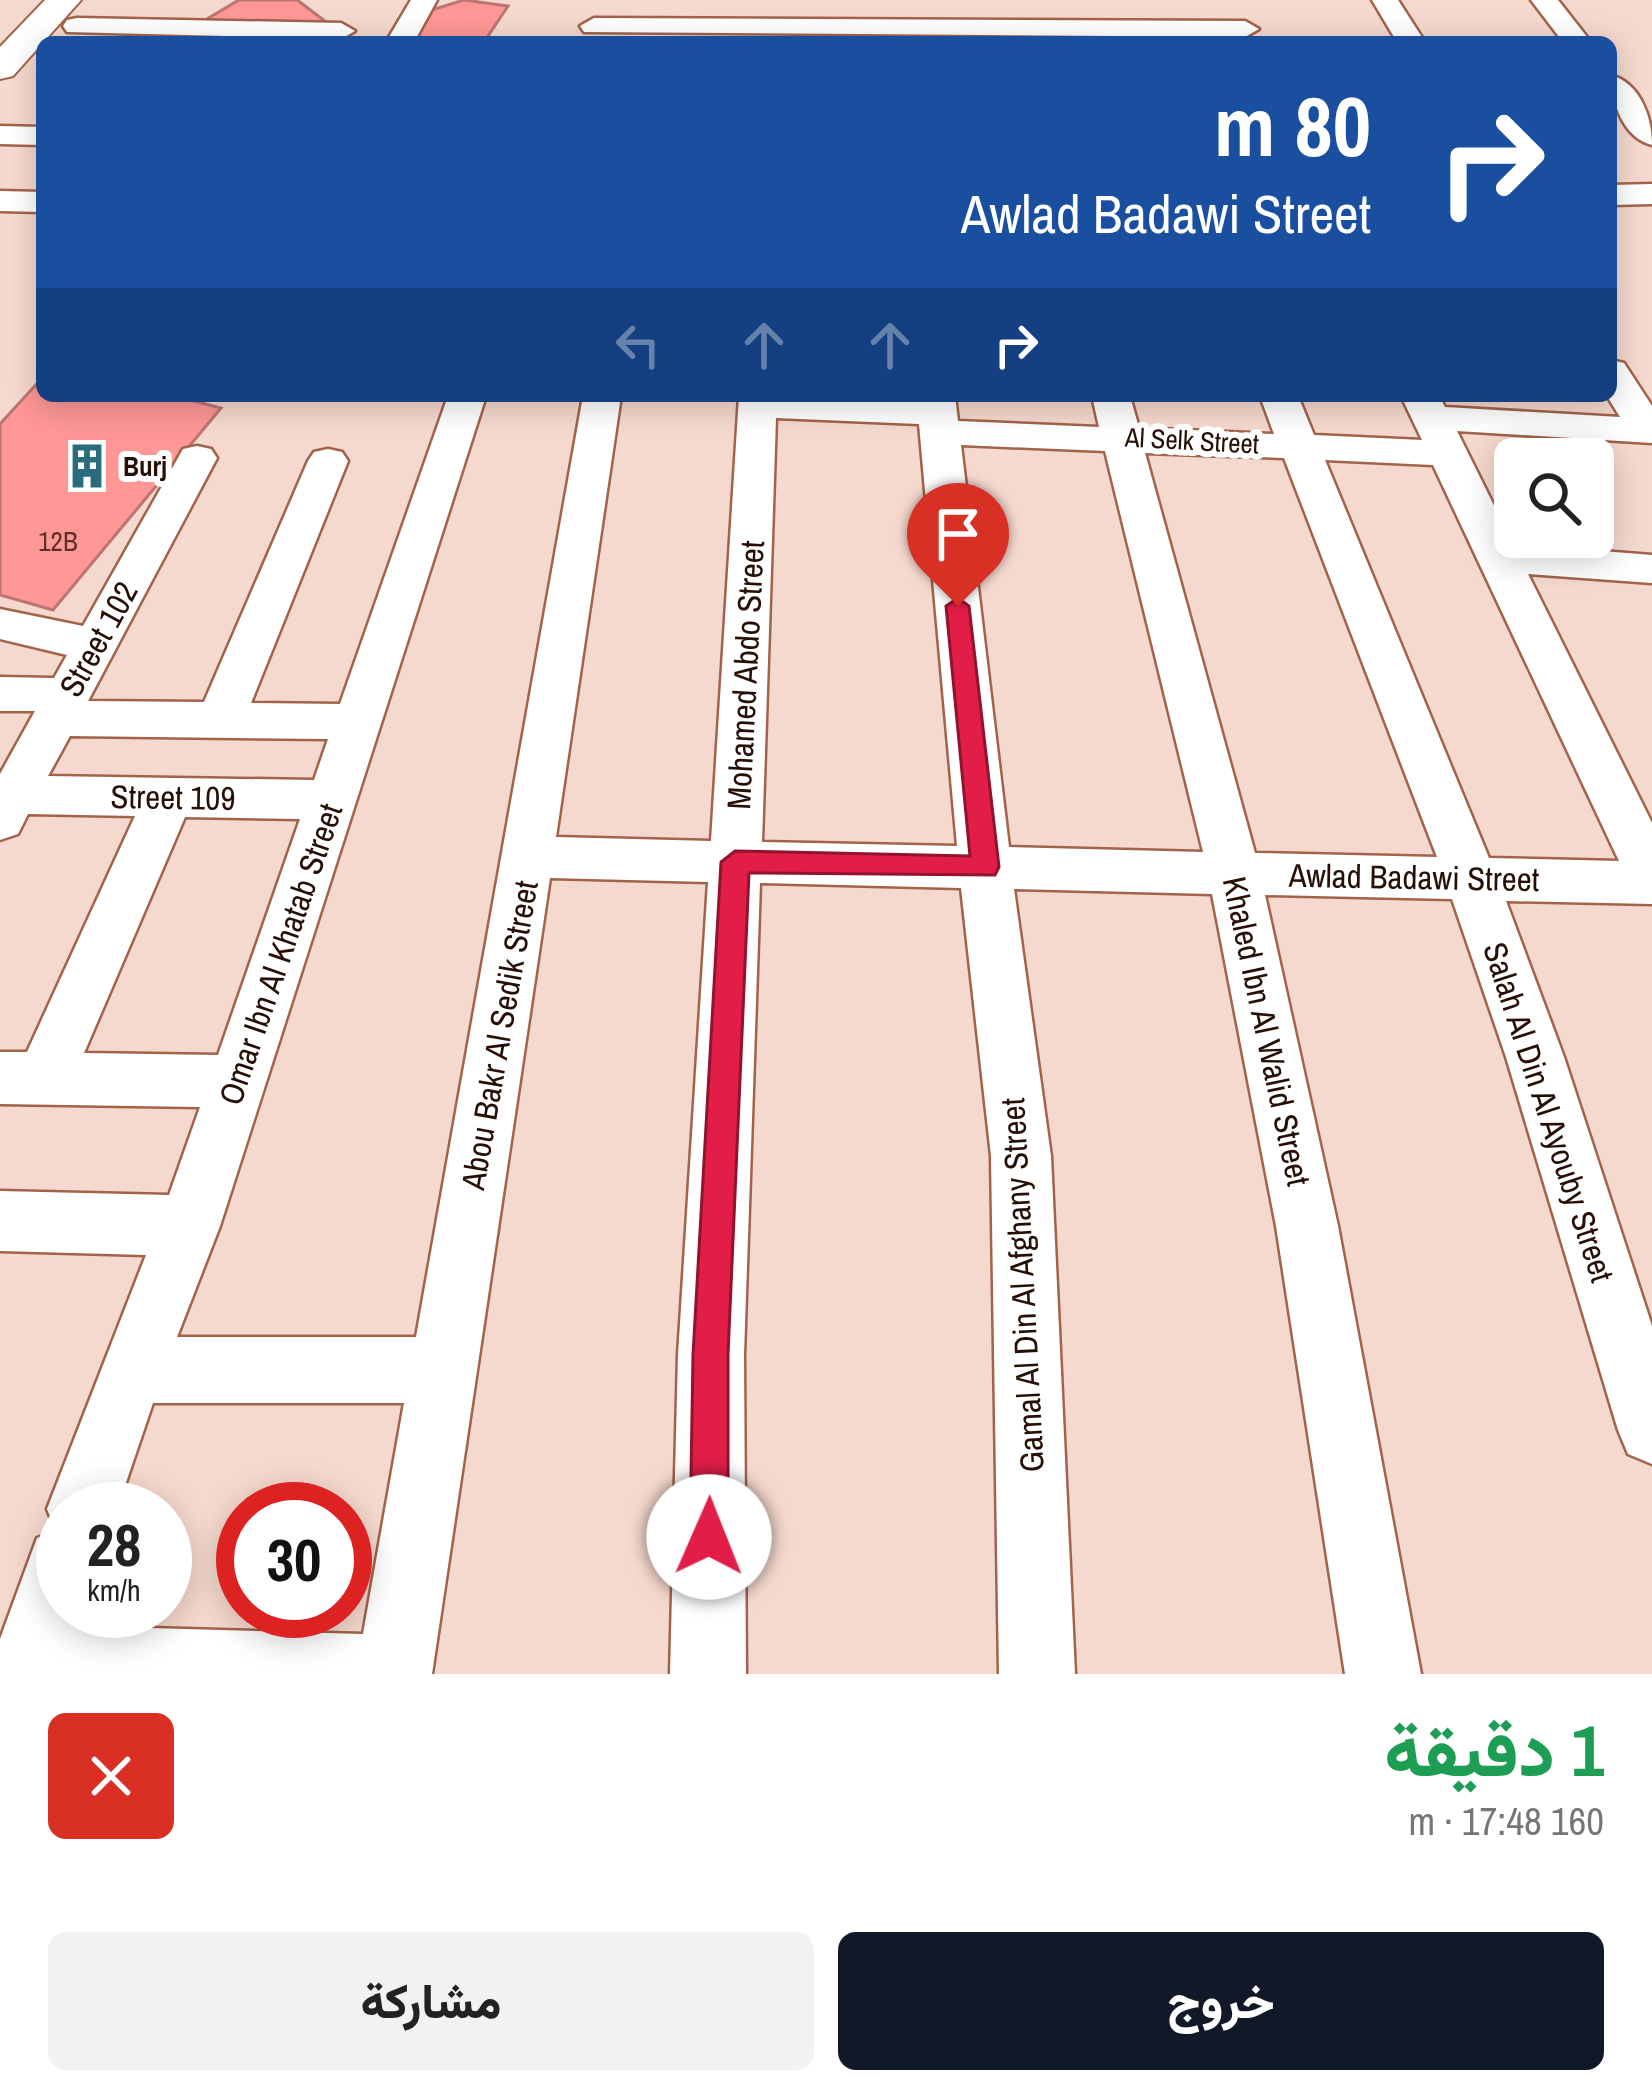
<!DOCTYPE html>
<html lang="ar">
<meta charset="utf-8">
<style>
:root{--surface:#fff;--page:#f2f2f2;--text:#222;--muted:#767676;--accent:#111827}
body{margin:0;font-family:"Archivo Narrow",Vazirmatn,sans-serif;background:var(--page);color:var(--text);direction:rtl;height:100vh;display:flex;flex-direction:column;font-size:45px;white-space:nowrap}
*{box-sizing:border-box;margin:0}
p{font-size:39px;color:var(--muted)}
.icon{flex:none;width:66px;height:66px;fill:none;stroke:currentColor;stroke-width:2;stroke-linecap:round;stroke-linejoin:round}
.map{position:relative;height:1674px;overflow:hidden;direction:ltr}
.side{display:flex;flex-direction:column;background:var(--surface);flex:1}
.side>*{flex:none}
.hud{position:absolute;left:36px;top:36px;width:1581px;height:366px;border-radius:18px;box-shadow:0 6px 30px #0003;direction:rtl;background:#1a4fa0;color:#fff;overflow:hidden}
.buttons{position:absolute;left:1494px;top:438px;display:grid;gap:24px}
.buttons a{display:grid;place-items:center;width:120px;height:120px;border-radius:18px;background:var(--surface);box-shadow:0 6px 30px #0003;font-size:60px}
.speed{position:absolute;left:36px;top:1482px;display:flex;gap:24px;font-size:60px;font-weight:700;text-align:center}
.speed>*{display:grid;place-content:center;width:156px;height:156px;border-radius:50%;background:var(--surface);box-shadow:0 6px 30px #0003;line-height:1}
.speed small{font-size:30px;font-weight:400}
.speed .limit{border:18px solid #d22;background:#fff;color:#111}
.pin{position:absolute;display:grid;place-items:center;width:102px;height:102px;color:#fff;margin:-123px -51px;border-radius:50% 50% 50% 0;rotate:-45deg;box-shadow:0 0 12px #0007}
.pin .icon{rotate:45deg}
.me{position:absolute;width:132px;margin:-66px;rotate:1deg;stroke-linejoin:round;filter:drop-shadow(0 0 9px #0008)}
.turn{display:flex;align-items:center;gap:42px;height:252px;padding:0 48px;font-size:54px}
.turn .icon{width:156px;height:156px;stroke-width:2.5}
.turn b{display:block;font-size:84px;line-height:102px}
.lanes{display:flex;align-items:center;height:114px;padding:0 48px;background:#0003;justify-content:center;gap:60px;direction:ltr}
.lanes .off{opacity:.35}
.round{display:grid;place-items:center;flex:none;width:126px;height:126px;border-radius:18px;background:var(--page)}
.summary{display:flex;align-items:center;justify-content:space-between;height:204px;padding:0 48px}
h1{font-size:72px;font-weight:800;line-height:90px;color:#1e9e55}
.primary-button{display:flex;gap:24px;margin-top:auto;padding:24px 48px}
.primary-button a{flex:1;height:138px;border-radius:18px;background:var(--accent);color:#fff;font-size:48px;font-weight:800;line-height:138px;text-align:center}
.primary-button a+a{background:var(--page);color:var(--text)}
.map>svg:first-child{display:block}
.building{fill:#fe9795;stroke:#bc7573;stroke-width:3}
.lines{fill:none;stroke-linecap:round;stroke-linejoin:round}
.lane-casing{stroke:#a2634b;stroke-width:5}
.street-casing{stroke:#a2634b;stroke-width:5}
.secondary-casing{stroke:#a2634b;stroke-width:4}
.lane{fill:#fff;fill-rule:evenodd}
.street{fill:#fff;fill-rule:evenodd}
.secondary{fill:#fff;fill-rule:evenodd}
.route{fill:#e11d48;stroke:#92132f;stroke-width:3}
.labels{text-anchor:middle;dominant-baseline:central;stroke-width:12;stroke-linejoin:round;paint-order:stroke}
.far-street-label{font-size:27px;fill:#270f06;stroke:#fff}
.far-poi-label{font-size:27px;font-weight:bold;fill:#270f06;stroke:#fff;text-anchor:start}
.number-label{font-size:27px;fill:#5d312a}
.street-label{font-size:33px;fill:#270f06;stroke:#fff}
</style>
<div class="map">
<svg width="1652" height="1674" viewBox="0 0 1652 1674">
<rect width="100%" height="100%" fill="#f6d9ce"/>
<g class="building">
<path d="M239 0H297L342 34 337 42H169Z"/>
<path d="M239 0H297L342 34 337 42H169Z"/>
<path d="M464 0 508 6 484 42H413L425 12Z"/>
<path d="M42 378V396H175L221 408 53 610 0 595V424Z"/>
</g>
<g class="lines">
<g class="lane-casing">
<path id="lane" d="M263 34 270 38 268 42H254Z"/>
</g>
<g class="street-casing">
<g id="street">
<path d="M411 0H437L414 42H386Z"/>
<path d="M1372 0H1398L1425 42H1397Z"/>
<path d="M1531 0H1558L1591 42H1563Z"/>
<path d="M77 18 341 23 355 31 341 39 67 32 63 26 67 20Z"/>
<path d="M594 18 1245 21 1259 29 1245 37 584 32 580 26Z"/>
<path d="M1611 75C1641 84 1652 118 1652 145 1623 138 1611 101 1611 75Z"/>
<path d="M0 126 42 127V145L0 144Z"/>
<path d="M1652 184V204L1611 205V185Z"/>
<path d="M0 191 42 192V212L0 211Z"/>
<path d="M1611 360 1624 363 1652 406V443L1457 431 1513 544 1652 555V583L1528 574 1652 823V904L1506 901 1564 1057 1652 1326V1464L1628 1454 1618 1430 1506 1057 1452 899 1265 895 1338 1226 1421 1674H1345L1276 1226 1212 894 1014 889 1051 1156 1075 1674H999L991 1156 961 888 760 883 744 1355 746 1674H670L678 1355 708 882 550 878 432 1674H0V1639L37 1538 56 1531 47 1509 146 1255 0 1251V1191L169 1195 200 1107 0 1104V1052H27L135 816 28 814 18 834 0 840V774L35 711H0V677L54 678 67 655 0 639V609L83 626 183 449 197 446 211 449 217 458 88 701 204 702 308 461 314 452 328 449 342 452 348 461 251 703 340 704 448 396H486L220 1226 177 1337H416L583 396H621L556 837 711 841 739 396 917 401V396H955L958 421 1099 427 1092 396H1130L1139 428 1274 434 1260 396H1298L1314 435 1422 440 1401 396H1439L1445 407 1620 417 1607 396H1611ZM776 418 919 424 957 846 762 842ZM961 445 1105 451 1203 852 1009 847ZM1145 453 1284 458 1437 857 1255 853ZM1325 460 1433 465 1619 861 1489 858ZM70 736 328 739 314 780 48 776ZM185 817 300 819 218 1055 84 1053ZM153 1403H404L363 1634 79 1626 84 1611H63V1509H117Z"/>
</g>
</g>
<g class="secondary-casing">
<path id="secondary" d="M45 0H81L13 76 0 79V47Z"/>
</g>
<use href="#lane" class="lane"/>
<use href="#street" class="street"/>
<use href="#secondary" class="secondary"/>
</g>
<path class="route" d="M958 598 969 606 999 867 995 875 749 873 728 1355V1537L722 1551 709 1556 695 1551 690 1537 693 1355 721 862 735 851 970 856 946 606Z"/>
<defs>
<g id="building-bare" transform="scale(3.6)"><path d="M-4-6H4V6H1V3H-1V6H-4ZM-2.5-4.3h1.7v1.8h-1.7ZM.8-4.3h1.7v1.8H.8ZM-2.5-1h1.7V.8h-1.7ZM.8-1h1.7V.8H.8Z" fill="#2a6b7e" stroke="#fff" stroke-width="2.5" paint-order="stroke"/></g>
</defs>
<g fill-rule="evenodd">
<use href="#building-bare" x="87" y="466"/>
</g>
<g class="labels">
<g class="far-street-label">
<text transform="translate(1192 440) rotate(3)">Al Selk Street</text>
</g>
<g class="far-poi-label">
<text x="123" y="466">Burj</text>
</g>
<g class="number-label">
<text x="58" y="541">12B</text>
</g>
<g class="street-label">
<text transform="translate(98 639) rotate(-61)">Street 102</text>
<text transform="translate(745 675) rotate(-87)">Mohamed Abdo Street</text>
<text transform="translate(173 797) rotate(1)">Street 109</text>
<text transform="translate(1414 877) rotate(1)">Awlad Badawi Street</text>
<text transform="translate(280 954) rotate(-71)">Omar Ibn Al Khatab Street</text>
<text transform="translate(1267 1031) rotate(78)">Khaled Ibn Al Walid Street</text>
<text transform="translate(499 1035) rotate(-80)">Abou Bakr Al Sedik Street</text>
<text transform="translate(1549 1112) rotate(72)">Salah Al Din Al Ayouby Street</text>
<text transform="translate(1022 1285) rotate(-93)">Gamal Al Din Al Afghany Street</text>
</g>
</g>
</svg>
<div class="buttons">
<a><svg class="icon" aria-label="search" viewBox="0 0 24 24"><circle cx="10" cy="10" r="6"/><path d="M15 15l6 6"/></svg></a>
</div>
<div class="speed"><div>28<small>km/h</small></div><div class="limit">30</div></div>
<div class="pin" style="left:958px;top:606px;background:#d93025"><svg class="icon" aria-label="arrive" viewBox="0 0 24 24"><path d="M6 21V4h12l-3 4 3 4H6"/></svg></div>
<svg class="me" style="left:709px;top:1537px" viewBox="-20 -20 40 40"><circle r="19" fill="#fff"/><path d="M0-13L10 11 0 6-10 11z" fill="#e11d48"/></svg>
<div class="hud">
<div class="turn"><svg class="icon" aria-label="right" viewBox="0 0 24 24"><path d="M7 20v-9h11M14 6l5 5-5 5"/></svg><div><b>80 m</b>Awlad Badawi Street</div></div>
<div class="lanes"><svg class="icon off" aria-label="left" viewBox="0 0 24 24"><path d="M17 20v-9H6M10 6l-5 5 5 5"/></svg><svg class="icon off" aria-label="ahead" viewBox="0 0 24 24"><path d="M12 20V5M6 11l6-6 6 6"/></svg><svg class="icon off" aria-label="ahead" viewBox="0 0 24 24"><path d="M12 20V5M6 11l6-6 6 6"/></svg><svg class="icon" aria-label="right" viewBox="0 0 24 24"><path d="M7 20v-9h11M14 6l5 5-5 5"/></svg></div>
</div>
</div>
<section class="side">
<div class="summary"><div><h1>1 دقيقة</h1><p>160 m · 17:48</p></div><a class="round" style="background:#d93025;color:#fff"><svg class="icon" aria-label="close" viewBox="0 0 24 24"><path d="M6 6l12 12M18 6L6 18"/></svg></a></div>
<div class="primary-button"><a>خروج</a><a>مشاركة</a></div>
</section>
